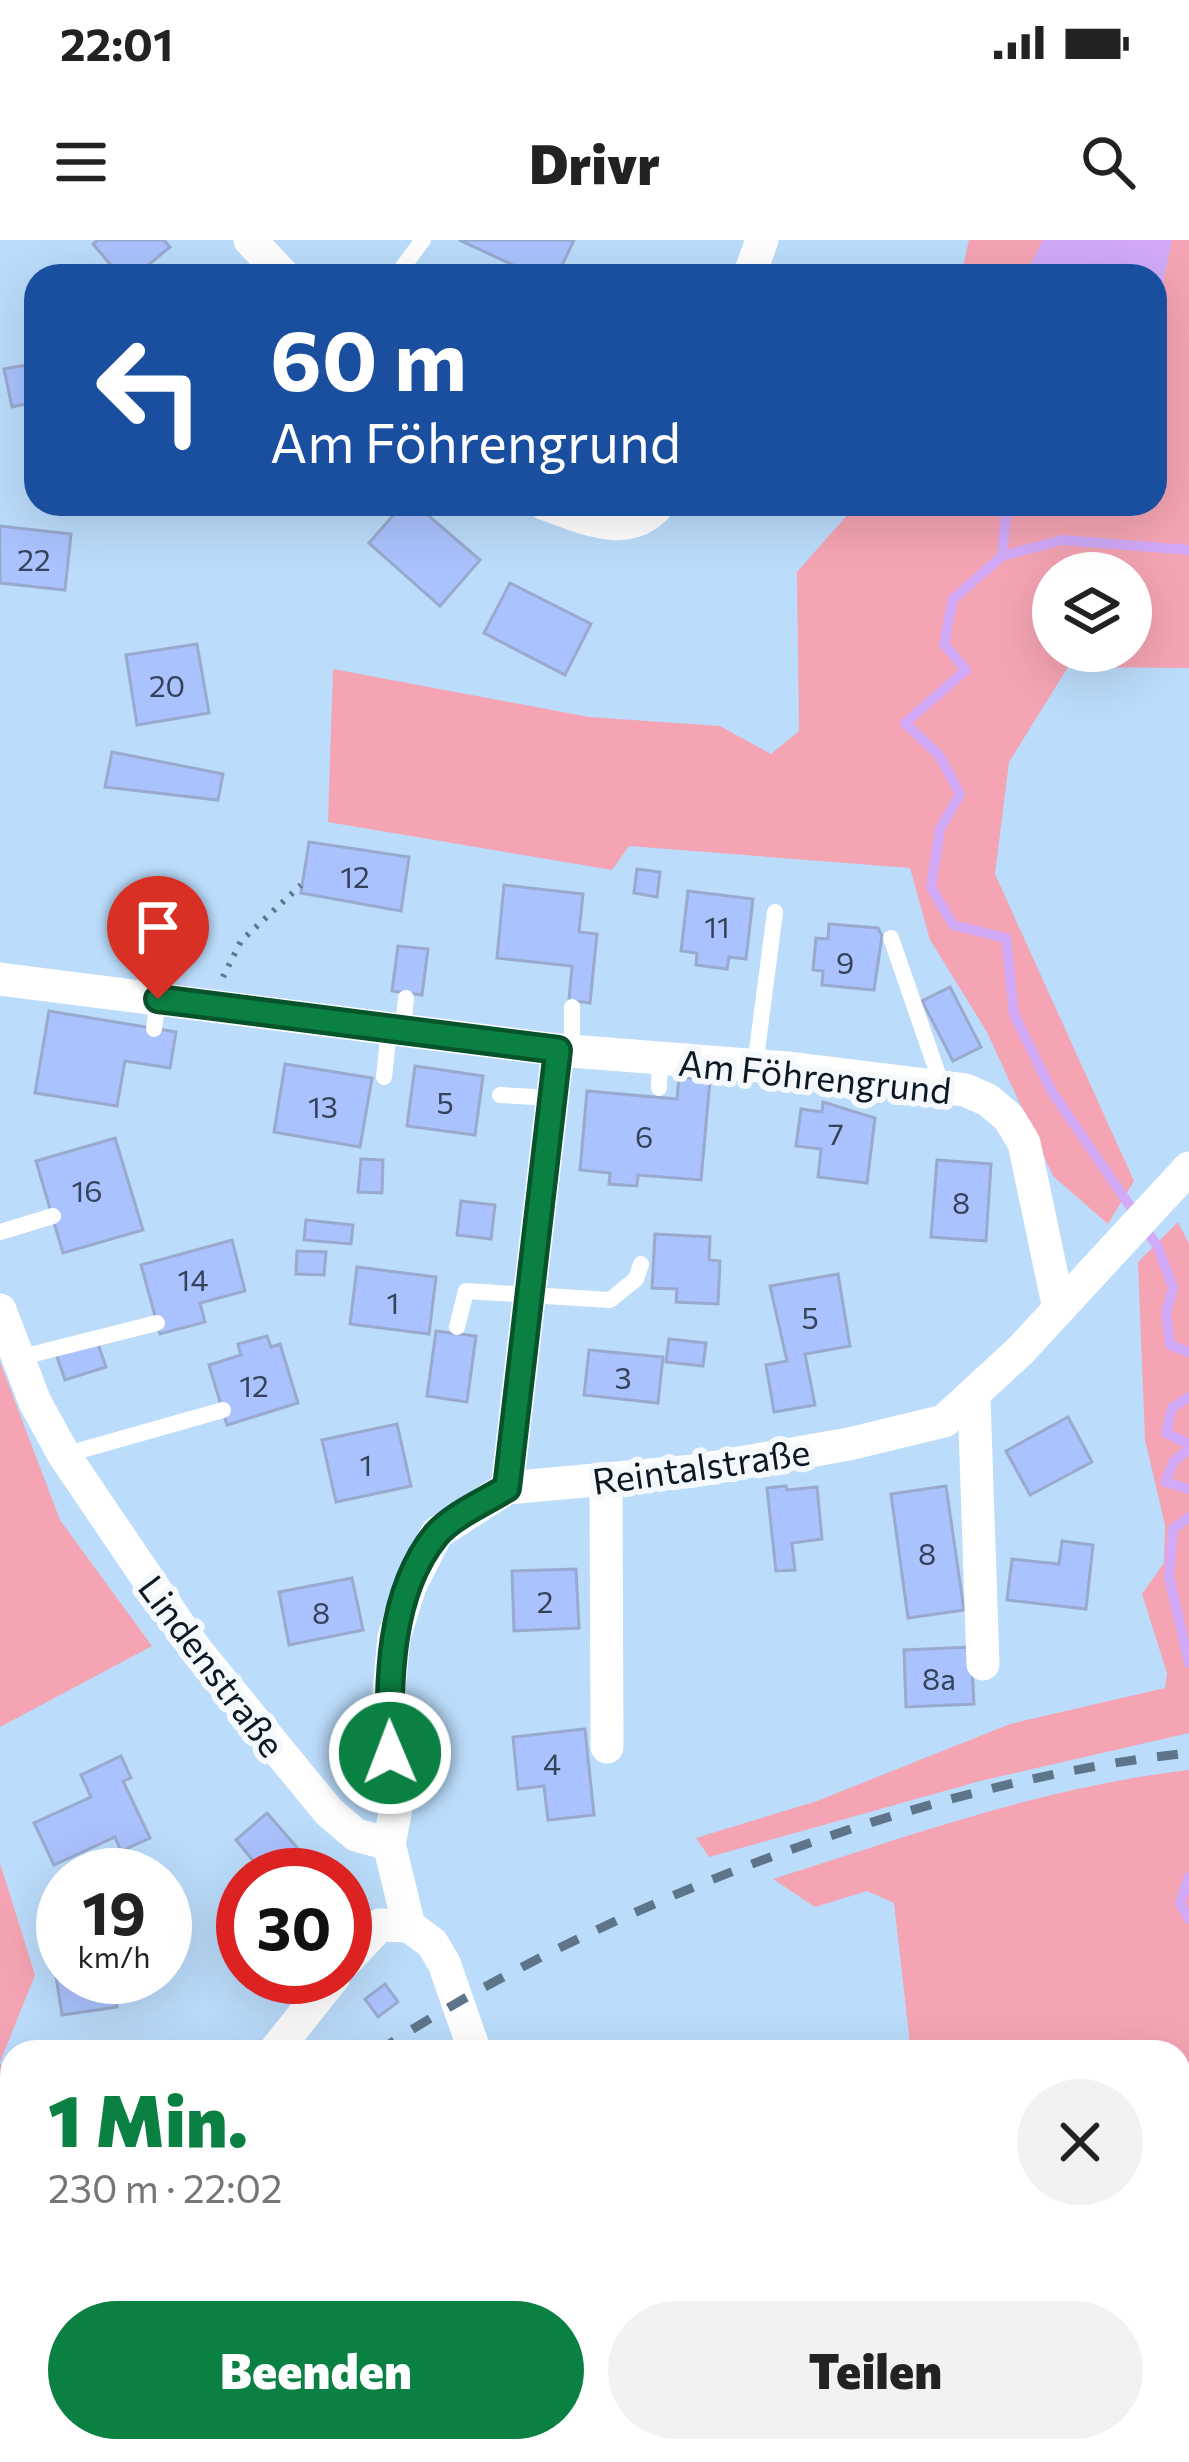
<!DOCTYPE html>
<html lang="de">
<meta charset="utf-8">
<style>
:root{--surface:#fff;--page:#f2f2f2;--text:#222;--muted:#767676;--accent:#0b8043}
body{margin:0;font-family:Commissioner,sans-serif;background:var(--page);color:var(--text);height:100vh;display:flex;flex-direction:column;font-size:45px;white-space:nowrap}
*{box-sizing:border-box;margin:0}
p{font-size:39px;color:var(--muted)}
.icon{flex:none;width:66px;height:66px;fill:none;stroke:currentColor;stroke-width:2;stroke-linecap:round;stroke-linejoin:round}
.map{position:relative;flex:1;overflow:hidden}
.sheet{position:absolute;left:0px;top:1800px;width:1191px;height:423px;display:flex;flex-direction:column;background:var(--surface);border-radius:36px 36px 0 0;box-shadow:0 12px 48px #0002}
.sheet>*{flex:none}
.hud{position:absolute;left:24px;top:24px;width:1143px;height:252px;border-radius:36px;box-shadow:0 12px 48px #0002;background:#1a4fa0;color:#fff;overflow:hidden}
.tools{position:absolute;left:1032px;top:312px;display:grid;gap:24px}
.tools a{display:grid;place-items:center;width:120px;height:120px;border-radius:50%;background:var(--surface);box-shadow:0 12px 48px #0002;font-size:60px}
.speed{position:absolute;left:36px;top:1608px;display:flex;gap:24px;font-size:60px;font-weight:700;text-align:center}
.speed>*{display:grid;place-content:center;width:156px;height:156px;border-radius:50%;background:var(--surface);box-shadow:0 12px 48px #0002;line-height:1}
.speed small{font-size:30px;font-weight:400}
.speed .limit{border:18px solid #d22;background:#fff;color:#111}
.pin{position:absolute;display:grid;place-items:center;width:102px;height:102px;color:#fff;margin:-123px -51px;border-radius:50% 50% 50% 0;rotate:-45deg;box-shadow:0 0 12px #0007}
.pin .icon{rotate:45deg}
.me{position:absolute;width:132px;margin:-66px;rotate:359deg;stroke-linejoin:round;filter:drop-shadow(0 0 9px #0008)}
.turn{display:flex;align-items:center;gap:42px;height:252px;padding:0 48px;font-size:54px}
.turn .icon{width:156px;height:156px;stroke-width:2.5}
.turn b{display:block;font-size:84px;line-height:102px}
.round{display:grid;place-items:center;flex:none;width:126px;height:126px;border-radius:63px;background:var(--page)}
.headline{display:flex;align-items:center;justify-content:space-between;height:204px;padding:0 48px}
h1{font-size:72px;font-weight:800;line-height:90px;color:var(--accent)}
.action{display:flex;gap:24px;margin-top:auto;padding:24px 48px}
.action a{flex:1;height:138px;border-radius:72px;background:var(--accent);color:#fff;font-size:48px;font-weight:800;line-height:138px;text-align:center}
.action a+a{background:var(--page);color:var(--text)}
.status{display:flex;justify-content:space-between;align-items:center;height:84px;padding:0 60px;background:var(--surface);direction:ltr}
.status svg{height:33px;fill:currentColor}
header{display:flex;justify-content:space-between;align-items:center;height:156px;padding:0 48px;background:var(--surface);font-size:54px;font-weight:800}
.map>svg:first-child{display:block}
.green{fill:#f5a4b3;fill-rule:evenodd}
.water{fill:#d2aaf8}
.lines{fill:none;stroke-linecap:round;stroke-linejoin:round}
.stream{stroke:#d2aaf8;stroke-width:10}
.building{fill:#aac2fd;stroke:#9aa9ce;stroke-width:3}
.path{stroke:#5f758a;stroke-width:6;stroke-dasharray:3 9;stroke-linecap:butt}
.lane{stroke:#fff;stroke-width:16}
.street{stroke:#fff;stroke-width:33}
.secondary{stroke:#fff;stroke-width:45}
.rail{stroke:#5e7488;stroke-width:9;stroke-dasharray:21 21;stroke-linecap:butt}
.route-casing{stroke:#07532c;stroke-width:30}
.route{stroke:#0b8043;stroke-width:21}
.labels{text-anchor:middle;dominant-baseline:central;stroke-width:12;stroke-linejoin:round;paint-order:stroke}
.number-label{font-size:30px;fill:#34425a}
.street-label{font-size:36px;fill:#0c1823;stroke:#f6f9fc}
</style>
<div class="status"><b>22:01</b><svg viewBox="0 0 49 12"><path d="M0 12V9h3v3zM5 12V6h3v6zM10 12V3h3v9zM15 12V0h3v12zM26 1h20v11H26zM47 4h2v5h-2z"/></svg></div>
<header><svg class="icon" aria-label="menu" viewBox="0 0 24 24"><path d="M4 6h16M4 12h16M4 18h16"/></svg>Drivr<svg class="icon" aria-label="search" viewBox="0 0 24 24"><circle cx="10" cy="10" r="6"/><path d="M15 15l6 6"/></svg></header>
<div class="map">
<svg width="1189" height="2222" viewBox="0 0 1189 2222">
<rect width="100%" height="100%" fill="#bbdcfb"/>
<g class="green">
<path d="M969 0H1043L1025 36H961Z"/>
<path d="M1172 0H1189V428L1068 427 1009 522 995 634 1134 941 1108 984 1053 936 987 792 930 700 910 628 629 606 612 630 328 582 333 429 589 477 720 486 771 514 799 491 797 332 857 264H1155V77ZM1053 333H1131V411H1053Z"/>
<path d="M1178 982 1189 1004V1493L980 1541 709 1617 696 1598 817 1561 1010 1484 1165 1448 1167 1433 1142 1354 1164 1323 1165 1285 1145 1200 1138 1022Z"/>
<path d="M0 1122 60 1280 152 1406 0 1487Z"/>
<path d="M1189 1530V2038L1179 2039V1812H911L894 1663 867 1651 815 1667 773 1639C909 1596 1047 1546 1189 1530Z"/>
<path d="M0 1623 35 1735 0 1822 12 1863V2045L0 2057Z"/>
</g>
<path class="water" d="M1043 0H1172L1155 77V36H1025Z"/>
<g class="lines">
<g class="stream">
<path d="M1189 310 1062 300 1002 316 953 359 944 404 966 430 905 483 939 515 960 554 940 589 931 647 953 685 1006 698 1014 774 1052 852 1158 1007 1173 1048 1166 1072 1170 1105 1189 1112"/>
<path d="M1002 316 1007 264"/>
<path d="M1189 1157 1172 1168 1166 1193 1189 1204"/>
<path d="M1189 1209 1174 1221 1165 1242 1189 1249"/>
<path d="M1189 1277 1173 1289 1169 1337 1189 1423"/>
<path d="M1189 1637 1180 1663 1189 1679"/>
</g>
</g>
<g class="building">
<path d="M98 0H164L170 7 135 36H120L93 4Z"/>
<path d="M459 0H574L557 36H537Z"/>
<path d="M27 125 35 162 12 167 4 129Z"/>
<path d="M403 264H415L480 320 440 366 369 303Z"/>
<path d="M0 286 71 294 65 350 0 343Z"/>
<path d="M510 343 591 384 565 435 484 393Z"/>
<path d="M197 404 209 473 137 485 126 415Z"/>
<path d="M112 512 223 534 218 560 105 547Z"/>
<path d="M309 602 409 617 401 671 301 653Z"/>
<path d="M637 629 660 632 657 657 634 653Z"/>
<path d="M504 645 583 654 579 692 597 694 590 763 569 760 572 726 497 718Z"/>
<path d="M688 651 753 659 746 719 729 717 727 729 696 725 697 713 681 711Z"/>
<path d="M829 684 878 688 882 696 874 750 822 745 823 731 813 730 816 698 828 699Z"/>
<path d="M398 706 428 709 422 755 392 751Z"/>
<path d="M950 747 981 807 953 821 922 761Z"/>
<path d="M49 771 176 792 170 828 125 821 117 866 35 853Z"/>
<path d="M285 824 372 838 360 907 274 892Z"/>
<path d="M415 826 483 836 475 895 407 886Z"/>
<path d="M679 837 710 840 701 940 638 935 637 946 609 944 610 933 580 930 587 851 677 859Z"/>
<path d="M823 862 875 878 867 943 818 937 821 909 796 906 801 869 822 872Z"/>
<path d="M115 898 143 990 63 1013 36 921Z"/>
<path d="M361 919 383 920 382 953 358 952Z"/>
<path d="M937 920 991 924 986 1001 931 997Z"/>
<path d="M461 961 495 965 491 999 457 995Z"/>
<path d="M306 980 353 985 351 1004 304 1000Z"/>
<path d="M655 994 710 997 709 1020 720 1021 718 1064 676 1062 677 1049 652 1048Z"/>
<path d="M232 1000 245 1051 200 1063 205 1082 160 1094 141 1025Z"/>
<path d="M297 1011 326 1012 324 1035 296 1034Z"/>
<path d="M357 1027 436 1037 429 1094 350 1084Z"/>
<path d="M838 1034 850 1106 805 1114 815 1165 774 1172 766 1125 787 1121 770 1046Z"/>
<path d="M436 1091 476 1096 467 1162 427 1156Z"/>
<path d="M267 1096 271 1107 280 1104 298 1163 227 1185 209 1125 241 1115 238 1104Z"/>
<path d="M669 1099 706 1103 703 1126 666 1122Z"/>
<path d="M97 1101 106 1127 65 1140 56 1114Z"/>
<path d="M589 1110 663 1117 658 1163 584 1155Z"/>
<path d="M1068 1177 1092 1222 1030 1255 1006 1211Z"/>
<path d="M397 1184 411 1246 336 1262 322 1200Z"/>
<path d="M786 1246 787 1250 817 1247 822 1299 792 1303 795 1330 776 1331 767 1248Z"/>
<path d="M946 1246 964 1370 908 1378 891 1254Z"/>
<path d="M1062 1301 1093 1305 1086 1369 1007 1360 1012 1319 1059 1324Z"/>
<path d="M576 1329 579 1388 514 1391 512 1331Z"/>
<path d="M352 1338 363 1390 289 1405 279 1352Z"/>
<path d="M971 1407 974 1464 906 1467 904 1410Z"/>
<path d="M585 1489 594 1575 548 1580 544 1546 518 1549 513 1497Z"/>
<path d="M121 1516 131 1538 123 1541 150 1598 121 1611 115 1597 54 1625 34 1583 91 1557 81 1535Z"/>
<path d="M267 1573 307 1619 288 1635H265L236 1600Z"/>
<path d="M63 1696V1737H118L113 1738 117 1767 62 1775 50 1698Z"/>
<path d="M385 1744 398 1762 378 1777 365 1759Z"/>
<path d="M628 2211H695L668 2222H633Z"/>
<path d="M971 2211H1003L1004 2222H971Z"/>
</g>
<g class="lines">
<path class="path" d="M223 737 241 701 301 645"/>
<g class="lane">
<path d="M396 36 423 0"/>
<path d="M891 698 942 846"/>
<path d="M572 767V812"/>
<path d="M154 789 158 759"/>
<path d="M403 791 406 758"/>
<path d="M755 826 775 672"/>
<path d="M384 837 389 789"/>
<path d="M659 848 660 818"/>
<path d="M500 855 553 858"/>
<path d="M0 992 53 976"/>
<path d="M457 1087 466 1051 610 1060 636 1039 641 1024"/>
<path d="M18 1118 157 1083"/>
<path d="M64 1215 223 1170"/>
</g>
<g class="street">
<path d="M250 0 284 36"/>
<path d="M749 36 762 0"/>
<path d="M545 264C583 277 628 301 659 264"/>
<path d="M0 739 558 810 507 1248"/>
<path d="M558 810 787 828 965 850 988 860 1009 878 1024 903 1059 1069"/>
<path d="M0 1070 35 1162 64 1215 196 1410 329 1572 356 1595 389 1604"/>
<path d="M974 1158 983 1424"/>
<path d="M606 1239 607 1507"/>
<path d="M345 1722 380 1685 409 1686"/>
<path d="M274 1812 334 1737"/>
<path d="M475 1812 444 1723 432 1703 409 1686 389 1604 396 1568 389 1451 394 1397 410 1346 437 1293 507 1248 694 1231 849 1204 944 1181 1020 1111 1189 928"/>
<path d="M0 2039 12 2027"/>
<path d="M533 2222V2211"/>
</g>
<g class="secondary">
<path d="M1179 2088H1189"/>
<path d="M770 2222 790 2211"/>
</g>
<g class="rail">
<path d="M377 1812C596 1667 928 1540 1189 1513"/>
<path d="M0 2115 12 2103"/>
</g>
</g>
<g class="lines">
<g class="route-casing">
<path id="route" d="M158 759 558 810 507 1248C486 1261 452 1276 436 1295 388 1354 389 1442 390 1513"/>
</g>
<use href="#route" class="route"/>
</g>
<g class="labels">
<g class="number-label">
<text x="34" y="318">22</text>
<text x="167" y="444">20</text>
<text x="355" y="635">12</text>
<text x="717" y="685">11</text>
<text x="845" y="721">9</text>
<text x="445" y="861">5</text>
<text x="323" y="865">13</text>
<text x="836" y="892">7</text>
<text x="644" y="895">6</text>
<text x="87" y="949">16</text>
<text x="961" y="961">8</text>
<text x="193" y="1038">14</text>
<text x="393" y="1061">1</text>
<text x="810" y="1076">5</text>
<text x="623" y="1136">3</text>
<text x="254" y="1144">12</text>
<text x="366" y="1223">1</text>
<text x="927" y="1312">8</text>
<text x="545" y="1360">2</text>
<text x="321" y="1371">8</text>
<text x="939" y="1437">8a</text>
<text x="552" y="1522">4</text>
</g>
<g class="street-label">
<text transform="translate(815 835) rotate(6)">Am Föhrengrund</text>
<text transform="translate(701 1225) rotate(-8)">Reintalstraße</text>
<text transform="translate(213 1425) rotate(53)">Lindenstraße</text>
</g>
</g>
</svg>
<div class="tools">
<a><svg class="icon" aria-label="layers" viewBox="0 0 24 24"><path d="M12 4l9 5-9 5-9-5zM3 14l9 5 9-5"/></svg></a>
</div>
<div class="speed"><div>19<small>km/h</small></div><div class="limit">30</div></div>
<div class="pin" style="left:158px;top:759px;background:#d93025"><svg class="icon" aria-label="arrive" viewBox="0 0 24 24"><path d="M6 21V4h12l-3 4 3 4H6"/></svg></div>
<svg class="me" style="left:390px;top:1513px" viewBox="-20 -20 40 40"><circle r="17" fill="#0b8043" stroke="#fff" stroke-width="3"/><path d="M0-11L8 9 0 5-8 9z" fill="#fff"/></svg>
<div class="hud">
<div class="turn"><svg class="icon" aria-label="left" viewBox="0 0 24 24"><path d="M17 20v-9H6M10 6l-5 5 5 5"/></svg><div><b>60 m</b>Am Föhrengrund</div></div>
</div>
<section class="sheet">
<div class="headline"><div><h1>1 Min.</h1><p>230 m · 22:02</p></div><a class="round"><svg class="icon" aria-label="close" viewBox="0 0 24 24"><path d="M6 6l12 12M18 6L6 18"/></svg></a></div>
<div class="action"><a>Beenden</a><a>Teilen</a></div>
</section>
</div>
